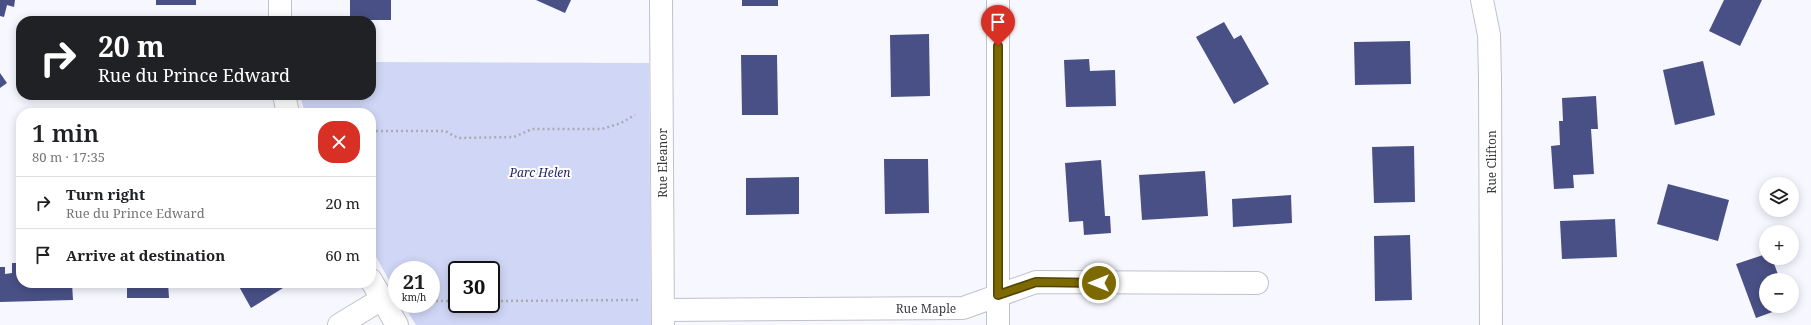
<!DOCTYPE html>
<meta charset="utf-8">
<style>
:root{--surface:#fff;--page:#f6f6f6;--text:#202124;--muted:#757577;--line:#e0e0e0}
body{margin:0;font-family:"Noto Serif",serif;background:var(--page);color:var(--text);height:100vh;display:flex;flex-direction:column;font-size:15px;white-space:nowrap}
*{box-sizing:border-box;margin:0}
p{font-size:13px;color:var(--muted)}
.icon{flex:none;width:22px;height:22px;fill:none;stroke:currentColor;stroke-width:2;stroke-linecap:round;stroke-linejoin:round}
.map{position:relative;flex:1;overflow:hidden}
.drawer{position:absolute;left:16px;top:108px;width:360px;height:180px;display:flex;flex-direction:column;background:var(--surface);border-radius:16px;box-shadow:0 2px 10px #0003}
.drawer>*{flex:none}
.top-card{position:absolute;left:16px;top:16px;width:360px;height:84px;border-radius:16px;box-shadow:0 2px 10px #0003;background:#202124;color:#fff;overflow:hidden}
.buttons{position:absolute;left:1759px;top:177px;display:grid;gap:8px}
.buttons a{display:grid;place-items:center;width:40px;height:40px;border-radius:50%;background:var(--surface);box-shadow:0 2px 10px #0003;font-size:20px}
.speed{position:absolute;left:388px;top:261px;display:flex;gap:8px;font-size:20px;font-weight:700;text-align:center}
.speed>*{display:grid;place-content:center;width:52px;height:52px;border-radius:50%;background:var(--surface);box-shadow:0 2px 10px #0003;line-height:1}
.speed small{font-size:10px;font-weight:400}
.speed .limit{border:2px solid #111;border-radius:6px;background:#fff;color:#111}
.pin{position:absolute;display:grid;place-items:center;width:34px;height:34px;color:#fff;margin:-41px -17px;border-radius:50% 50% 50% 0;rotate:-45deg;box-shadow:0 0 4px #0007}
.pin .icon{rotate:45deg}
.me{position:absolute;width:44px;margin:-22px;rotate:270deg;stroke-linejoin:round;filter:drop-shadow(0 0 3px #0008)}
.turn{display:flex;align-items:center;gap:14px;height:84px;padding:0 16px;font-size:18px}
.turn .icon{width:52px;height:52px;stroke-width:2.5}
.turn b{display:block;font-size:28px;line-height:34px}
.round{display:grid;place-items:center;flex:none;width:42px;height:42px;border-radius:16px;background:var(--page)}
.summary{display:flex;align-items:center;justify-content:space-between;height:68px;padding:0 16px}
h1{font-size:24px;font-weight:600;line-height:30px}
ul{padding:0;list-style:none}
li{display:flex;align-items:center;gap:12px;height:52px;padding:0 16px;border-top:1px solid var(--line)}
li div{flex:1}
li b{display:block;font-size:15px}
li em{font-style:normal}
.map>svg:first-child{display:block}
.green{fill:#d0d7f6;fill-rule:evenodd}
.building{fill:#495085}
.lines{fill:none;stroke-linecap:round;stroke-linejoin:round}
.minor-casing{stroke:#c0c2ca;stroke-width:24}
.path{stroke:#abacb3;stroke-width:2.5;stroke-dasharray:2 3;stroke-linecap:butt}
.minor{stroke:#fff;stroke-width:22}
.route-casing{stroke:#514400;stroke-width:10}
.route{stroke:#7c6900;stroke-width:7}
.labels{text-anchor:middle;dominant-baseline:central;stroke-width:4;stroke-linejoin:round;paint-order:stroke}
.street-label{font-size:12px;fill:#3b3c40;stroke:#fff}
.park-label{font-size:12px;font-style:italic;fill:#232468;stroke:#fff}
</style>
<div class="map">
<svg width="1811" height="325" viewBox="0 0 1811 325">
<rect width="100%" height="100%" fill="#f6f7ff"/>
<path class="green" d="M371 62 649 63 651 325H416L403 304H431V270H397V294L371 248V113H305L300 95H371ZM457 270H491V304H457Z"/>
<g class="building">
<path d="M0 0H15L14 7 7 5 4 17 0 16Z"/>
<rect x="156" y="0" width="40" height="5"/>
<rect x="350" y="0" width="41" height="20"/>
<path d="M536 0H571L565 13Z"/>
<rect x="742" y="0" width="36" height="6"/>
<path d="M1724 0H1762L1740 46 1709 31Z"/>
<path d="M1224 22 1234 39 1241 35 1269 84 1234 104 1196 37Z"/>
<path d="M929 34 930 96 891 97 890 35Z"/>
<path d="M1410 41 1411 84 1355 85 1354 42Z"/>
<path d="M741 55H777L778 115H742Z"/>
<path d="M1089 59 1090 71 1115 70 1116 106 1066 107 1064 60Z"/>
<path d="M1703 61 1715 115 1675 125 1663 70Z"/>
<path d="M0 73 7 83 0 88Z"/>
<path d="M1596 96 1598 129H1591L1594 174 1573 175 1574 188 1554 189 1551 146 1560 145 1559 121H1563L1562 98Z"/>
<path d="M1414 146 1415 202 1374 203 1372 147Z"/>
<path d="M884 159H928L929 213 885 214Z"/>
<path d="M1101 160 1105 216H1110L1111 233 1084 235 1083 221 1069 222 1065 163Z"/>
<path d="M1205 171 1208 216 1142 220 1139 175Z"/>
<path d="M799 177V214L746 215V178Z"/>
<path d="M1668 184 1729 200 1718 241 1657 224Z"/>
<path d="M1291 195 1292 223 1233 227 1232 199Z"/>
<path d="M1615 219 1617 257 1562 259 1560 221Z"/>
<path d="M1410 235 1412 300 1375 301 1374 236Z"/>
<path d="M1766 254V258H1772L1780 280H1766V306H1789L1756 318 1736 264Z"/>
<path d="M12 263H21V283H72L73 300 0 302V267H5V274L12 273Z"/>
<path d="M127 283H168L169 298H127Z"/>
<path d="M237 283H280L283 288 251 308Z"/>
</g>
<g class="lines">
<g class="minor-casing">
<g id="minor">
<path d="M280 0V21"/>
<path d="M661 0 663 325"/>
<path d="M998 0V325"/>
<path d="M1482 0 1489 35 1490 78 1491 325"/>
<path d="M284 95 288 113"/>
<path d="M371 280 397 325"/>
<path d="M663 310 963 308 1036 282 1257 283"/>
<path d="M339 325 382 299"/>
</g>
</g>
<g class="path">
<path d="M371 131H445L458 138 514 137 532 129H602L621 123 635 115"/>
<path d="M431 301H457"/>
<path d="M491 301 638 300"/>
</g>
<use href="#minor" class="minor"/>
</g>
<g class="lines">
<g class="route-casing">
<path id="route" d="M998 46V295L1036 282 1099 283"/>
</g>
<use href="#route" class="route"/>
</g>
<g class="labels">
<g class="street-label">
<text transform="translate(1491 162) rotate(-90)">Rue Clifton</text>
<text transform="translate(662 163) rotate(-90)">Rue Eleanor</text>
<text x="926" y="308">Rue Maple</text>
</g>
<g class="park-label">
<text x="540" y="172">Parc Helen</text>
</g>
</g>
</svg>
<div class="buttons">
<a><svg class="icon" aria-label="layers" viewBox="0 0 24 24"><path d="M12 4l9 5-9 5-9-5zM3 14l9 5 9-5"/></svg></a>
<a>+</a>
<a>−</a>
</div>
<div class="speed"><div>21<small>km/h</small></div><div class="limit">30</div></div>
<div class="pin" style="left:998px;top:46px;background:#d93025"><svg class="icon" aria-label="arrive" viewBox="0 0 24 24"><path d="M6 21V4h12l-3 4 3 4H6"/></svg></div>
<svg class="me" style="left:1099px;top:283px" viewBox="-20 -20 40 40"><circle r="17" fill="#7c6900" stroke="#fff" stroke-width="3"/><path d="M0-11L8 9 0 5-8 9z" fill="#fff"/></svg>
<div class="top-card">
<div class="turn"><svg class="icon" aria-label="right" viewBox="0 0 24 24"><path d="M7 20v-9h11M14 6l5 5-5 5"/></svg><div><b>20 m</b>Rue du Prince Edward</div></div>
</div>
<section class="drawer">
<div class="summary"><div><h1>1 min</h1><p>80 m · 17:35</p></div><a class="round" style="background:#d93025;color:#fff"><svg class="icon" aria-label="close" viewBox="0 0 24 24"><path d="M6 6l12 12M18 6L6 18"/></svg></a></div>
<ul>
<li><svg class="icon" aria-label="right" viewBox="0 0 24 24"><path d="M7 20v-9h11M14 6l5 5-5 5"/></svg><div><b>Turn right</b><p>Rue du Prince Edward</p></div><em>20 m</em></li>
<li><svg class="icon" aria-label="arrive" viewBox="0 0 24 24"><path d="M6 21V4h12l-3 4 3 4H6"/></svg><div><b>Arrive at destination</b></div><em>60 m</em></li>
</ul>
</section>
</div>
